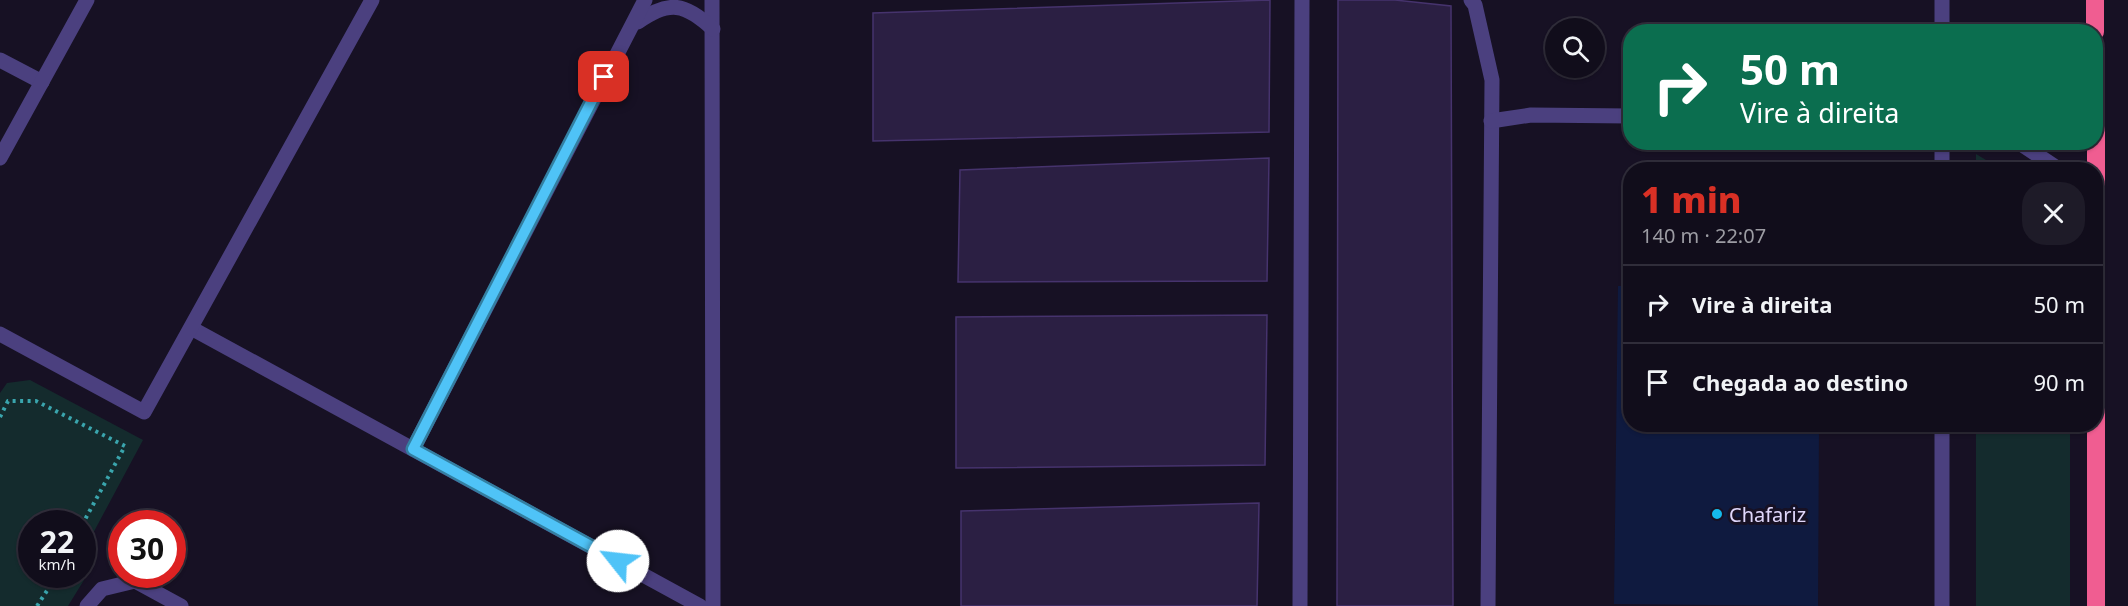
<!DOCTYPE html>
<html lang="pt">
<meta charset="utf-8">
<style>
:root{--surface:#110d1b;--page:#1e1b28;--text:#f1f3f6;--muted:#9c9ca3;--line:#302d3a;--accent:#d93025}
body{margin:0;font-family:"Noto Sans",sans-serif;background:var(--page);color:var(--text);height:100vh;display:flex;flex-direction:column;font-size:22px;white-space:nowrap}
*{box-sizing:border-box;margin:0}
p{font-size:20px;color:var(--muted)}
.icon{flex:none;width:33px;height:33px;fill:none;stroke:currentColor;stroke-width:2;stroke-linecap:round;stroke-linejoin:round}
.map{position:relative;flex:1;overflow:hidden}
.panel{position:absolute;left:1623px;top:162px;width:480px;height:270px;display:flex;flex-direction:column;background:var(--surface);border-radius:24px;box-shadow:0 2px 4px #0004,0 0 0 2px var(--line)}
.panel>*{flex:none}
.hud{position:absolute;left:1623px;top:24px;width:480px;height:126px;border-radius:24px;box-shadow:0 2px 4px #0004,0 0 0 2px var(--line);background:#0b6e4f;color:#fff;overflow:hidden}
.fabs{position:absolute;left:1545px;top:18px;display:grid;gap:12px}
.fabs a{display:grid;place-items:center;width:60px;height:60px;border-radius:50%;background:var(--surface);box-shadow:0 2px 4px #0004,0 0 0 2px var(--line);font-size:30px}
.speed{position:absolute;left:18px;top:510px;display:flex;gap:12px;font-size:30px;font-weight:700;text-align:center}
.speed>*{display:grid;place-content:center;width:78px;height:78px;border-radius:50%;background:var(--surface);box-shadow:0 2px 4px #0004,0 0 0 2px var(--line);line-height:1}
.speed small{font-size:15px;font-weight:400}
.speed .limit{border:9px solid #d22;background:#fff;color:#111}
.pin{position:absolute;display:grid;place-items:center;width:51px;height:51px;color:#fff;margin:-26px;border-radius:12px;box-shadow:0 3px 9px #0006}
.me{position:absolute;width:66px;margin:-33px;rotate:299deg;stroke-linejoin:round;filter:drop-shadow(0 0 4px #0008)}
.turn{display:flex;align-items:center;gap:21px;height:126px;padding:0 18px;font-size:27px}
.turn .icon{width:78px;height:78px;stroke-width:2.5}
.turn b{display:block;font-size:42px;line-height:51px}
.round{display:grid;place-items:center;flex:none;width:63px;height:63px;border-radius:24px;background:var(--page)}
.headline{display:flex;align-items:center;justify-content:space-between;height:102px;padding:0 18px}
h1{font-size:36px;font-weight:800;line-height:45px;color:var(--accent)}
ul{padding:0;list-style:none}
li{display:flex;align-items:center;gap:18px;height:78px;padding:0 18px;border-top:2px solid var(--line)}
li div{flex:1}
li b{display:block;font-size:22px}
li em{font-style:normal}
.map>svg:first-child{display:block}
.green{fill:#142b2d}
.water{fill:#0f1a3f}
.building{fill:#2b1f43;stroke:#46336d;stroke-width:1.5}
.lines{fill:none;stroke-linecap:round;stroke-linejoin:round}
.path{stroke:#3aa5ad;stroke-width:4;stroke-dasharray:3 4.5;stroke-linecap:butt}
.minor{stroke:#4b407f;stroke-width:15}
.highway{stroke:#f05d91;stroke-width:18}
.route-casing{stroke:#337fa1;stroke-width:15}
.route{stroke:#4fc3f7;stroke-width:10}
.poi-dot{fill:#15b9ea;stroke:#171124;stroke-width:2}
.labels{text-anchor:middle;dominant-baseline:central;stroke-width:6;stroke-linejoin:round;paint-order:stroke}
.poi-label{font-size:20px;fill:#e0d7fb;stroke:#171124;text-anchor:start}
</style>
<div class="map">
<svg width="2128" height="606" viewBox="0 0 2128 606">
<rect width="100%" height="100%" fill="#171124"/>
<g class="green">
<path d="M1976 154 2001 169H1976Z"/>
<path d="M30 380 143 440 83 552 82 524H32V574L83 573 84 580 68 606H0V393L7 383Z"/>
<rect x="1976" y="425" width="94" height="181"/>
</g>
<path class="water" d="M1618 286H1630V424L1819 425 1818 606 1614 604Z"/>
<g class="building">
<path d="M1270 0 1269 132 873 141V13Z"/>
<path d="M1338 0H1395L1451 6 1453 606H1337Z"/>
<path d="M1269 158 1267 281 958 282 960 170Z"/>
<path d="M1267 315 1265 465 956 468V317Z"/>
<path d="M1259 503 1257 606H961V511Z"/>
</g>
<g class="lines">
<g class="path">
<path d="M0 417 8 401H36L125 446 82 525"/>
<path d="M37 606 58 574"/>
</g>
<g class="minor">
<path d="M712 0 713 606"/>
<path d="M1471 0 1475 5 1492 80 1488 606"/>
<path d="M638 22C669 0 685 3 713 29"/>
<path d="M1942 32V0"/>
<path d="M0 60 42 82"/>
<path d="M1491 121 1531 115 1630 116"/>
<path d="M1942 142V170"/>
<path d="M2018 142 2060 170"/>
<path d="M0 158 87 0"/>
<path d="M191 328 700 606"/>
<path d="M0 334 144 412 372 0"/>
<path d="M1942 424V606"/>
<path d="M413 449 645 0"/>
<path d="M87 606 102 589 135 581 181 606"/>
<path d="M1300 606 1302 0"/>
</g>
<g class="highway">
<path d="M2095 0V32"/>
<path d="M2096 81V606"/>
</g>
</g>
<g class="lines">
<g class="route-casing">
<path id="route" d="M604 77 413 449 618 561"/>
</g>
<use href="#route" class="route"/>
</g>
<circle class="poi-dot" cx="1717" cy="514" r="6"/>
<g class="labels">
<g class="poi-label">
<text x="1729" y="514">Chafariz</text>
</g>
</g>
</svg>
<div class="fabs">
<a><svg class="icon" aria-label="search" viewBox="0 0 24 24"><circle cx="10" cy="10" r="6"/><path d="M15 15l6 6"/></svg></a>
</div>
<div class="speed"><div>22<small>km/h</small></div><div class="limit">30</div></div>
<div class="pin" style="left:604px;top:77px;background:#d93025"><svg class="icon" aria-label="arrive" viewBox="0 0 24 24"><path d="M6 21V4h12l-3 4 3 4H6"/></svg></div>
<svg class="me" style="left:618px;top:561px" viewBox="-20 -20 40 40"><circle r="19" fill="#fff"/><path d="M0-13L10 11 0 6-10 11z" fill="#4fc3f7"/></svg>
<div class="hud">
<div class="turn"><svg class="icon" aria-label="right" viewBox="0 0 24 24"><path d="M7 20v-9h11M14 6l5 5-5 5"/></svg><div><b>50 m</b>Vire à direita</div></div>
</div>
<section class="panel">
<div class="headline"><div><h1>1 min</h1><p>140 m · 22:07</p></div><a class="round"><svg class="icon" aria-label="close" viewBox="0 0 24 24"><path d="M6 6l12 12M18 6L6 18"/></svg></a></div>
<ul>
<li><svg class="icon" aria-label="right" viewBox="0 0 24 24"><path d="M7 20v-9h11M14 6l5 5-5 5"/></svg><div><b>Vire à direita</b></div><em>50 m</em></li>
<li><svg class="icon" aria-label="arrive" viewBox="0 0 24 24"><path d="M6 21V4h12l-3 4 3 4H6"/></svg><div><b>Chegada ao destino</b></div><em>90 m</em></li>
</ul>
</section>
</div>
